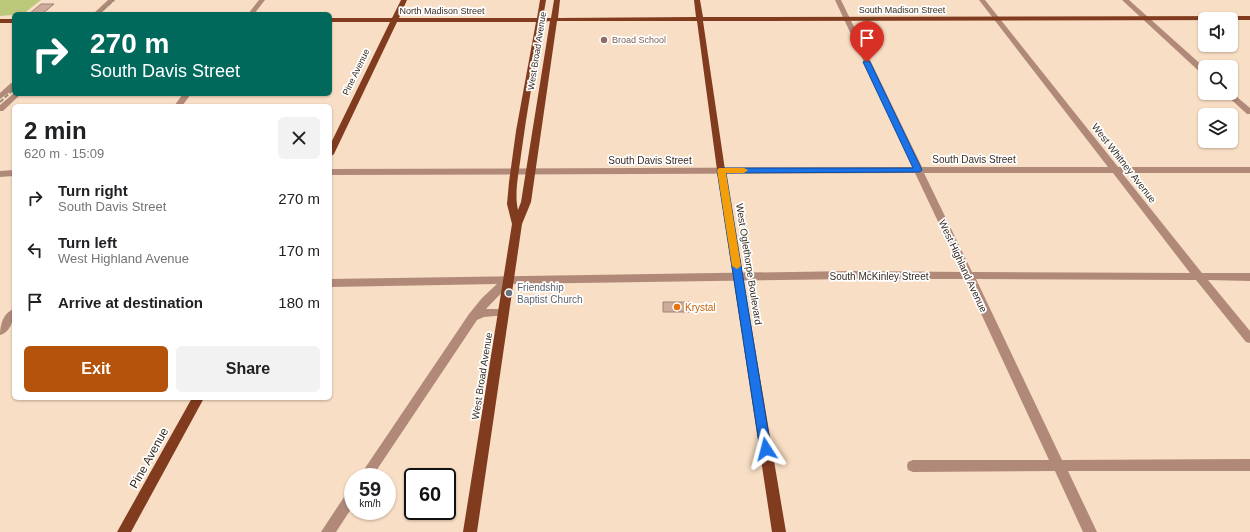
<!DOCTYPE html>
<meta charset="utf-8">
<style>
:root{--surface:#fff;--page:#f2f2f2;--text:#202124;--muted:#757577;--accent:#b45309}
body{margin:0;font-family:Helvetica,sans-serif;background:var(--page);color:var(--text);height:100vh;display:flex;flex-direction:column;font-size:15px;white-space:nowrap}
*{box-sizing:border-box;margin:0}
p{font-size:13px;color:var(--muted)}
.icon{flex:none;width:22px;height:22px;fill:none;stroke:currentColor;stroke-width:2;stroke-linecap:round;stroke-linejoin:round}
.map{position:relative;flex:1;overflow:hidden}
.sheet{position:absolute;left:12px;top:104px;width:320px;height:296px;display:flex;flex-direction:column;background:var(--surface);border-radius:6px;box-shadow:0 1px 3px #0004}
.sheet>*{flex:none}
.banner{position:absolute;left:12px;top:12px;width:320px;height:84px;border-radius:6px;box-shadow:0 1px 3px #0004;background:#00695c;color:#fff;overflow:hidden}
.tools{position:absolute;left:1198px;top:12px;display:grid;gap:8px}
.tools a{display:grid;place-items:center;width:40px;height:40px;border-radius:6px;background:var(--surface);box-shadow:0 1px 3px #0004;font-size:20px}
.speed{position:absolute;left:344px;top:468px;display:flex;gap:8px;font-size:20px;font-weight:700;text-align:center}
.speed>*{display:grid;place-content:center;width:52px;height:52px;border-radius:50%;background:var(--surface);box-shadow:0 1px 3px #0004;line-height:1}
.speed small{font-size:10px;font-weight:400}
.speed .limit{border:2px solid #111;border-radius:6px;background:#fff;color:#111}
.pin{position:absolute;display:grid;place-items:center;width:34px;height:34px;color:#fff;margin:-41px -17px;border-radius:50% 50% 50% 0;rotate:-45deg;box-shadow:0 0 4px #0007}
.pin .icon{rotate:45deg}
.me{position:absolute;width:44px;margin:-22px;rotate:351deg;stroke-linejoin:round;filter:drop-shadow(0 0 3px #0008)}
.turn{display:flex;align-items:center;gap:14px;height:84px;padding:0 12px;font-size:18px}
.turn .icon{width:52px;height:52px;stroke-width:2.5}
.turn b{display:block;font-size:28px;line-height:34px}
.round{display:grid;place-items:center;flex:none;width:42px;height:42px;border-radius:6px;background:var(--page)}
.overview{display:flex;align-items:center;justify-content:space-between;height:68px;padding:0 12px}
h1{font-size:24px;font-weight:800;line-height:30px}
.cta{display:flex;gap:8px;margin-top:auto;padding:8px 12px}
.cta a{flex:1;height:46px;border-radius:6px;background:var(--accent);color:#fff;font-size:16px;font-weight:800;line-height:46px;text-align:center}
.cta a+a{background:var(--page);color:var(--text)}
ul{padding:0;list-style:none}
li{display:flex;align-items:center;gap:12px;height:52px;padding:0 12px}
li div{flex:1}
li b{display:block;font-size:15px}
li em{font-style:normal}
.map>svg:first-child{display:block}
.green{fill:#bcc97b}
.building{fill:#cdab9c;stroke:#a28274}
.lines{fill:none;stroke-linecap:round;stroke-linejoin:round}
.minor{fill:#b18979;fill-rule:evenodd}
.major{fill:#813c1f;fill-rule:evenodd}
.rail{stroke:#9a8875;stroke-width:2;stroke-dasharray:4.5 2;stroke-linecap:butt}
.route{fill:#1a73e8;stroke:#114b97}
.slow{fill:#f59e0b}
.education-dot{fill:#8d6e63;stroke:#fff;stroke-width:1.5}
.worship-dot{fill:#6b7280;stroke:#fff;stroke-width:1.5}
.food-dot{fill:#e8710a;stroke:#fff;stroke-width:1.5}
.labels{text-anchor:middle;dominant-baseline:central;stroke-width:3.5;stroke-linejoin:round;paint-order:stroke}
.far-street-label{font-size:9px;fill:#372d23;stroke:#fff}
.far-education-label{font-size:9px;fill:#785e54;stroke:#fff;text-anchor:start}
.street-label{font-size:10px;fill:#372d23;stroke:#fff}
.worship-label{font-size:10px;fill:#5b616d;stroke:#fff;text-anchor:start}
.food-label{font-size:10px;fill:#c56008;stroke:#fff;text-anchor:start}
.near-street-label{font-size:12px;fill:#372d23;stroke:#fff}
</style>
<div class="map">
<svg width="1250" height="532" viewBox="0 0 1250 532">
<rect width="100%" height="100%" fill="#f8dec4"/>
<path class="green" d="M0 0H41L23 14 0 16Z"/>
<g class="building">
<path d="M41 4H54L42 14H29Z"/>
<path d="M663 302H691L692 312H663Z"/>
</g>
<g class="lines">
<g class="minor">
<path d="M108 0H115L100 14H93Z"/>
<path d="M259 0H265L254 14H248Z"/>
<path d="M835 0H841L922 167H1108L979 0H985L1118 167H1250V173H1122L1202 273H1250V281L1208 280 1250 331V343L1246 342 1196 280 976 279 1062 460 1250 459V471H1068L1097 532H1083L1055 471 913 472 908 470 907 466 908 462 913 460H1049L965 279H852L510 284 486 309H507L508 312 507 315 484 317 477 320 372 477H359L469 314 482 298 497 284 330 287V279L852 271 962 272 915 173 330 175V169L913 167ZM924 173H1113L1190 273 972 272Z"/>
<path d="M1122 0H1129L1205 68V74H1202Z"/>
<path d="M11 83H14V89L0 99V93Z"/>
<path d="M1231 92 1250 108V114H1247L1224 93H1231Z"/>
<path d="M14 93V94H21L3 111H0V105Z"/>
<path d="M183 94H191L182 106H174Z"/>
<path d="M14 170V176L0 177V171Z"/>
<path d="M14 309C14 319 11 332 0 335 0 325 3 313 14 309Z"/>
<path d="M353 489V506L336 532H321L348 491Z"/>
</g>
<g class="major">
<path d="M401 0H407L399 18H537L540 0H546L543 18H551L554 0H560L558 18 696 17 694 0H700L703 17 1250 16V20L703 21 725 170 786 532H772L717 170 697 21H557L531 202 522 224 477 532H463L512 224 507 204 509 182 516 131 536 22H397L334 154 330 157V145L390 22H330V18H392ZM550 21 521 202 518 210C514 193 519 172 521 155 527 110 535 66 543 22Z"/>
<rect x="0" y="19" width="14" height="4"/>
<path d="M192 398H204L131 532H117Z"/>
</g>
<g class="rail">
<path d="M98 14 114 0"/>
<path d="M0 102 14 89"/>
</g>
</g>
<path class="route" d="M867 60 870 62 922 170 920 172 726 173 771 449 770 453 766 454 762 453 760 449 717 170 721 168H913L863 62Z"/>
<path class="slow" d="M719 168H744L748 170 744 173H726L741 266 737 269 732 266 717 170Z"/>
<circle class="education-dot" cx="604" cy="40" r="4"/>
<circle class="worship-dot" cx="509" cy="293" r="4"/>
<circle class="food-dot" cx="677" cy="307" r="4"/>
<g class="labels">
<g class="far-street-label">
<text x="902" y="10">South Madison Street</text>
<text x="442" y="11">North Madison Street</text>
<text transform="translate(537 51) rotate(-81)">West Broad Avenue</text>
<text transform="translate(356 72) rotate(-64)">Pine Avenue</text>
</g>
<g class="far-education-label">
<text x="612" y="40">Broad School</text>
</g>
<g class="street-label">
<text x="974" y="159">South Davis Street</text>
<text x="650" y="160">South Davis Street</text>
<text transform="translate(1124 163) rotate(52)">West Whitney Avenue</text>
<text transform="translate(749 264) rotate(81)">West Oglethorpe Boulevard</text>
<text transform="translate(963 266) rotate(65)">West Highland Avenue</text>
<text x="879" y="276">South McKinley Street</text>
<text transform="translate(482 376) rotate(-81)">West Broad Avenue</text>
</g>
<g class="worship-label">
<text x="517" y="287">Friendship<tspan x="517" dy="12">Baptist Church</tspan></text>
</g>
<g class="food-label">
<text x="685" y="307">Krystal</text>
</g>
<g class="near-street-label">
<text transform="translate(149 458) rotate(-61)">Pine Avenue</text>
</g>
</g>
</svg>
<div class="tools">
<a><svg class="icon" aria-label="sound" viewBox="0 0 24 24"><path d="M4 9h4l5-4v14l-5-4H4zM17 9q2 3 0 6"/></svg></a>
<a><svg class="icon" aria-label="search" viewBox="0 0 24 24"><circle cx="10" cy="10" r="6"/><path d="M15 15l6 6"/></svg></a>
<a><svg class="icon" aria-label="layers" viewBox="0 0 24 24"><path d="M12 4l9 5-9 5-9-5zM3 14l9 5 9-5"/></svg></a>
</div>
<div class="speed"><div>59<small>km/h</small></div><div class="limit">60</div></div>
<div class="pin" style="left:867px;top:62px;background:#d93025"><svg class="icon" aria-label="arrive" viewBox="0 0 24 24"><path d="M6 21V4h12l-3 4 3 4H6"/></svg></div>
<svg class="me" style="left:766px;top:449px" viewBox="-20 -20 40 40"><path d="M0-17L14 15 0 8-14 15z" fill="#1a73e8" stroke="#fff" stroke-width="4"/></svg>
<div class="banner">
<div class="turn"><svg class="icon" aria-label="right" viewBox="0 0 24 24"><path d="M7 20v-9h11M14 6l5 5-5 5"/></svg><div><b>270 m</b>South Davis Street</div></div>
</div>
<section class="sheet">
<div class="overview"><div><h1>2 min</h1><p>620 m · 15:09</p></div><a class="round"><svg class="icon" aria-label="close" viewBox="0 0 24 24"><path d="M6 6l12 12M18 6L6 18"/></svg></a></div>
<ul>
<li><svg class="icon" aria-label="right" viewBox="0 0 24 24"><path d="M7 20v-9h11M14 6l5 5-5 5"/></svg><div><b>Turn right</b><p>South Davis Street</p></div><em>270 m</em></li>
<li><svg class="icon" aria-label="left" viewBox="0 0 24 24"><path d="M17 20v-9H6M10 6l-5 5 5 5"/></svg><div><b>Turn left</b><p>West Highland Avenue</p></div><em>170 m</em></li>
<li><svg class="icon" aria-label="arrive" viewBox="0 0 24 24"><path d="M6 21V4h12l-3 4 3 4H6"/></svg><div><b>Arrive at destination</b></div><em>180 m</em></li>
</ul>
<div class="cta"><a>Exit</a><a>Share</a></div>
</section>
</div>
